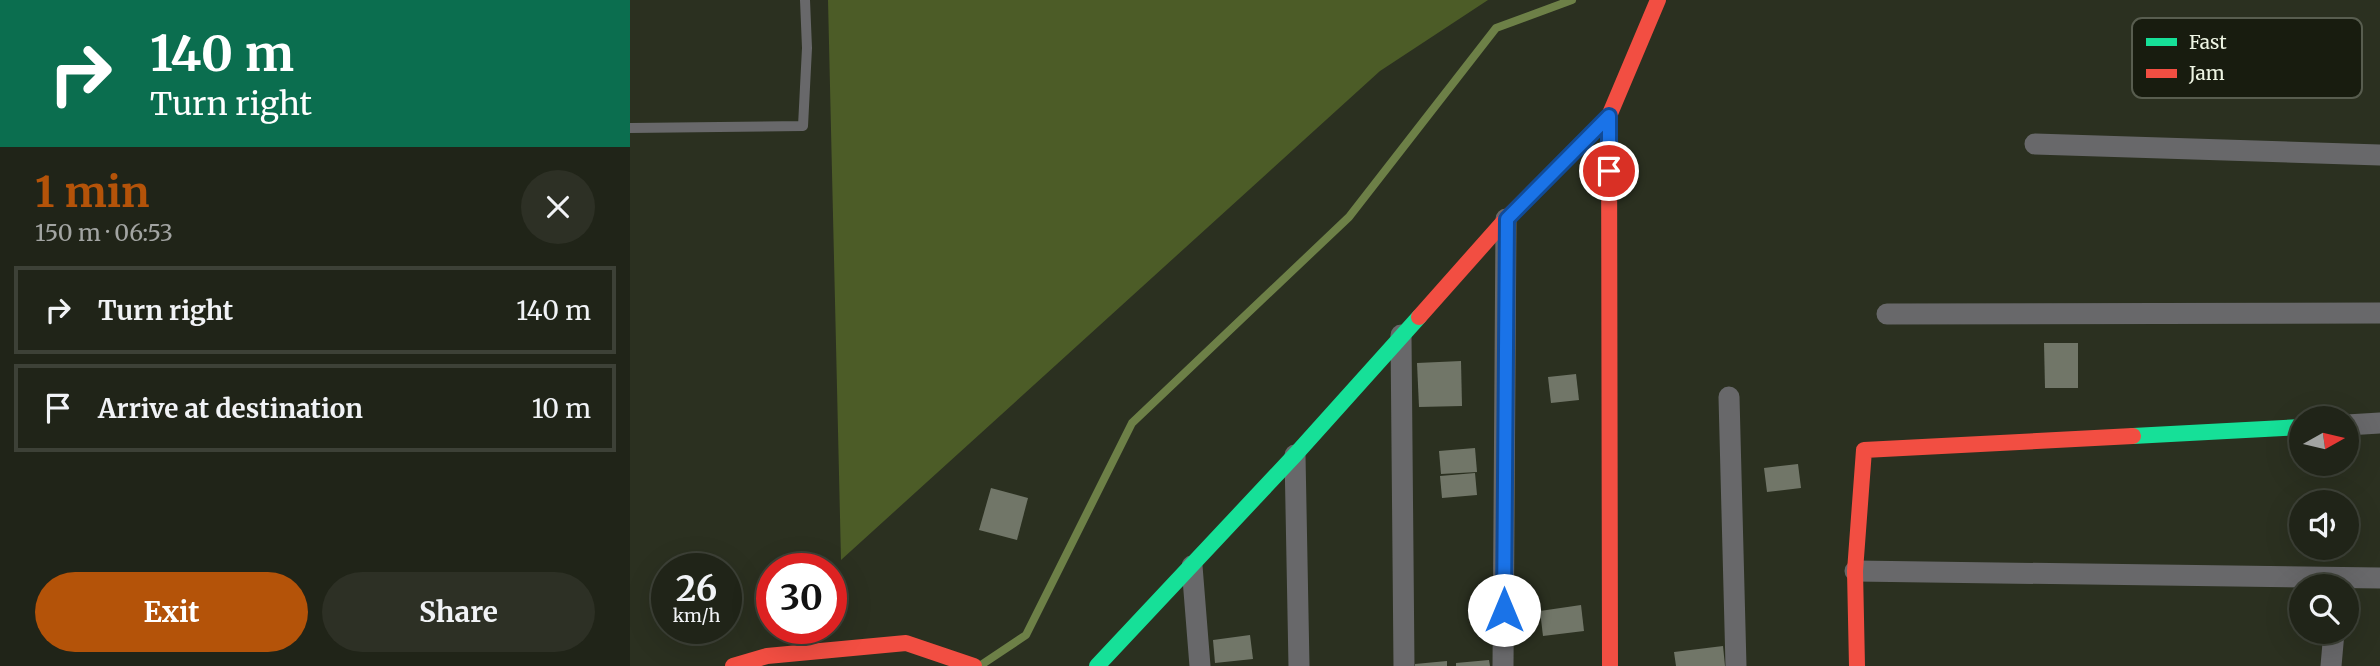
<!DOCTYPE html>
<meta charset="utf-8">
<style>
:root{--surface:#202418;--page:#2d3025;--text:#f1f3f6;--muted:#a2a4a2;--line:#3d4137;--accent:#b45309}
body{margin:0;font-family:Merriweather,serif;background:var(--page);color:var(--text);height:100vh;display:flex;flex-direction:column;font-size:26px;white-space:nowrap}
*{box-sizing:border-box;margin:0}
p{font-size:23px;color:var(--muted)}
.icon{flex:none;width:38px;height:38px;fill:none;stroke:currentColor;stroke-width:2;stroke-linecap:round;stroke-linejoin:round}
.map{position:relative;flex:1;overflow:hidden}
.drawer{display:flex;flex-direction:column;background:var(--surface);width:630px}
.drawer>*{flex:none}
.guide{background:#0b6e4f;color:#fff;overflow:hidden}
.needle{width:46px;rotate:82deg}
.tools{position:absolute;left:1659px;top:406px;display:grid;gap:14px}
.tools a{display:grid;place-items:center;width:70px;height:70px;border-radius:50%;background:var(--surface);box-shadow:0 7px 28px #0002,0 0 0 2px var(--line);font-size:35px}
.speed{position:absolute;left:21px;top:553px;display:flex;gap:14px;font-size:35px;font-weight:700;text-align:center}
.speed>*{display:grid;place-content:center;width:91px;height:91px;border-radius:50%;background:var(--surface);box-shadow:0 7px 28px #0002,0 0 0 2px var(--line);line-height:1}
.speed small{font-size:18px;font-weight:400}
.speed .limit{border:10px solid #d22;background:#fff;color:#111}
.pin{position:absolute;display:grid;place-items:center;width:60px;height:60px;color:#fff;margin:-30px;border:4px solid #fff;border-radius:50%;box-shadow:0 2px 7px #0007}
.me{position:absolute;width:77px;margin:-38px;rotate:0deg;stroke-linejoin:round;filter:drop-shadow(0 0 5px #0008)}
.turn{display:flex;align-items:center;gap:24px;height:147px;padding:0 35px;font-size:32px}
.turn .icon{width:91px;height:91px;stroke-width:2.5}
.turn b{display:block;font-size:49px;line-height:60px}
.round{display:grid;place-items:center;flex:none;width:74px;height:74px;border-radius:37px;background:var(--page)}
.overview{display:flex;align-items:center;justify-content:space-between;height:119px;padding:0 35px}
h1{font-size:42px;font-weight:700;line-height:52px;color:var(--accent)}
.primary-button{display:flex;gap:14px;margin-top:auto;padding:14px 35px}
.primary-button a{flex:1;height:80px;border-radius:42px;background:var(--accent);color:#fff;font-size:28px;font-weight:700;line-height:80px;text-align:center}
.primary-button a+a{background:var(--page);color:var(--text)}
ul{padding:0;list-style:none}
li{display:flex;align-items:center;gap:21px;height:88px;margin:0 14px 10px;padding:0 21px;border:4px solid var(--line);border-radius:0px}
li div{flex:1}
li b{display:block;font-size:26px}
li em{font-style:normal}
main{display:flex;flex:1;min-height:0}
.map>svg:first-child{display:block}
.green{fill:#4c5c27}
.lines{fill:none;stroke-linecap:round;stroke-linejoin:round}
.stream{stroke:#6d8047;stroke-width:8}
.building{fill:#717668}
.lane{stroke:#68686a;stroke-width:10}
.street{stroke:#68686a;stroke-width:21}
.fast{stroke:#16e098;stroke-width:16}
.jam{stroke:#f24e42;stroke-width:16}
.route-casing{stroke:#114b97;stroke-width:18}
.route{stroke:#1a73e8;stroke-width:12}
.key{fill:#181c0f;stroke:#585d4f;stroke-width:2}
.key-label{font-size:19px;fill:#eef5e3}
</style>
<main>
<section class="drawer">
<div class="guide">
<div class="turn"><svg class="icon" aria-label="right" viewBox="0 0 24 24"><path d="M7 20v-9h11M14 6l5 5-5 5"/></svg><div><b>140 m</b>Turn right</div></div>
</div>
<div class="overview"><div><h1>1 min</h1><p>150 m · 06:53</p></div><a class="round"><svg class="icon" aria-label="close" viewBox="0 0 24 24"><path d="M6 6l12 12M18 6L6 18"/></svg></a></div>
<ul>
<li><svg class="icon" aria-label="right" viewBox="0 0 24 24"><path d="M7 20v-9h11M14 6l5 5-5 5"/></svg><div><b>Turn right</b></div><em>140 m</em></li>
<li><svg class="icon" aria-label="arrive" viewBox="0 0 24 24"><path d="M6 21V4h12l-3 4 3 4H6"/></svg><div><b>Arrive at destination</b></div><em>10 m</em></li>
</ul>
<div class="primary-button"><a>Exit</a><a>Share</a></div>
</section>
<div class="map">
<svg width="1750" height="666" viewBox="0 0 1750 666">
<rect width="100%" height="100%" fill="#2b3020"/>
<path class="green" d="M198 0H858L750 71 211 560Z"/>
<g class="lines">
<path class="stream" d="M351 665 396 635 502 423 719 217 866 28 942 0"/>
</g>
<g class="building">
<path d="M1414 343H1448V388H1415Z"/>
<path d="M831 361 832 406 789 407 787 363Z"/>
<path d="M946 374 949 400 921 403 918 377Z"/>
<path d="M845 448 847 472 811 474 809 451Z"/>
<path d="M1168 464 1171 488 1137 492 1134 468Z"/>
<path d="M845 473 847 495 812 498 810 476Z"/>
<path d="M361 488 398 498 387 540 349 530Z"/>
<path d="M951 605 954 631 913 636 910 611Z"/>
<path d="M620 635 623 659 585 663 583 640Z"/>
<path d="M1093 646 1095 666H1046L1044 652Z"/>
<path d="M859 660 860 666H826V663Z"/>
<path d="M817 661V666H785V664Z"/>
</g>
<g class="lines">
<path class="lane" d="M0 128 173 126 177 48 175 0"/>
<g class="street">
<path d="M1405 144 1750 155"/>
<path d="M1257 314 1750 313"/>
<path d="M771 335 774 666"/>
<path d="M1099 397 1106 666"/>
<path d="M1717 425 1750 423"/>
<path d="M665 455 669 666"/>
<path d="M562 566 570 666"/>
<path d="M1225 571 1750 578"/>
<path d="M873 666 876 219"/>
<path d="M1701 666 1704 632"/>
</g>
<g class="fast">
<path d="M1503 436 1671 427"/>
<path d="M467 666 665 455 789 317"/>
</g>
<g class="jam">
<path d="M979 116 980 666"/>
<path d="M789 317 876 219 979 116 1028 0"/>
<path d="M103 666 137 656 276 643 344 666"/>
<path d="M1227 666 1225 571 1234 450 1503 436"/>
</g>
</g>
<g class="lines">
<g class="route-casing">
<path id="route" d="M874 610 877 219 979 116V171"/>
</g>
<use href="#route" class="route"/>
</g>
<rect x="1502" y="18" width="230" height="80" rx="10" class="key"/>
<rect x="1516" y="38" width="31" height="8" fill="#16e098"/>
<rect x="1516" y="69" width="31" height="9" fill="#f24e42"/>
<g class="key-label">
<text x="1559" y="49">Fast</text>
<text x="1559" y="80">Jam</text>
</g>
</svg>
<div class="tools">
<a><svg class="needle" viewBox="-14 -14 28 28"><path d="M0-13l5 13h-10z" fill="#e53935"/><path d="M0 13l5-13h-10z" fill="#a2a4a2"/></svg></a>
<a><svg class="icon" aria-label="sound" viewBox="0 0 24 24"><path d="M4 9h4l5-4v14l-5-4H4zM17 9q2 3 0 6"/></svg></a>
<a><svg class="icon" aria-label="search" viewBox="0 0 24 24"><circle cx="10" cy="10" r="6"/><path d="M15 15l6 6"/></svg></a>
</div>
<div class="speed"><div>26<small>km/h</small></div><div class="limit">30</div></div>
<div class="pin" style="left:979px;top:171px;background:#d93025"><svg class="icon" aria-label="arrive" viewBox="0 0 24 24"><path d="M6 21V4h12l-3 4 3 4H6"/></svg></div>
<svg class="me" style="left:874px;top:610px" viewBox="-20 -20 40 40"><circle r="19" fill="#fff"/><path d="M0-13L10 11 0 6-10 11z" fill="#1a73e8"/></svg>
</div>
</main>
